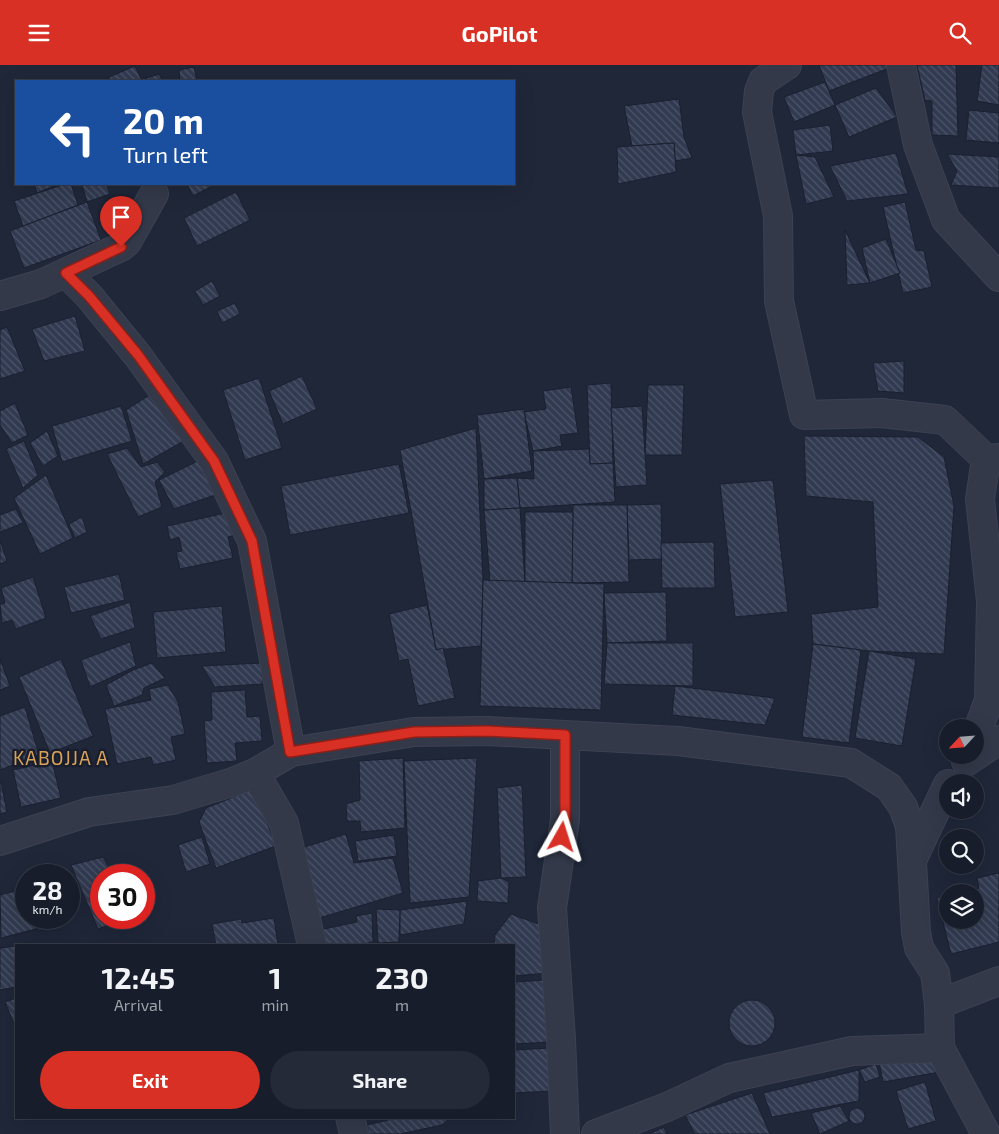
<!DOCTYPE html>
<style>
:root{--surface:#171d2b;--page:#242a37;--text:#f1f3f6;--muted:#9ea2a9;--line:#363b47;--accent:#d93025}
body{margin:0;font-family:"Exo 2",sans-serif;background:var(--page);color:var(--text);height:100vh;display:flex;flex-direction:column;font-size:19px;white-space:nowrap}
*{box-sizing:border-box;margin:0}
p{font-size:16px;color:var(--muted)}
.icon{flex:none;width:28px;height:28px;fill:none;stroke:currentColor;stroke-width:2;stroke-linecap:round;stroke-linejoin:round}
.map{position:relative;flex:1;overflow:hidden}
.drawer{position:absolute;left:15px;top:879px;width:500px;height:175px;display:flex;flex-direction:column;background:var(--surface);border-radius:0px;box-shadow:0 5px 20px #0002,0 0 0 1px var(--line)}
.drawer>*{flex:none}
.guide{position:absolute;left:15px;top:15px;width:500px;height:105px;border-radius:0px;box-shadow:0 5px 20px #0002,0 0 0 1px var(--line);background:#1a4fa0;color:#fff;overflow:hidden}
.needle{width:32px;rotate:244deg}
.controls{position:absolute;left:939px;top:654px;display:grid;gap:10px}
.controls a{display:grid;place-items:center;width:45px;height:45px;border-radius:50%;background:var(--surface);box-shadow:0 5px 20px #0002,0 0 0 1px var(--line);font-size:25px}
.speed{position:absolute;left:15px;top:799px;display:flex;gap:10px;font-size:25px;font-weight:700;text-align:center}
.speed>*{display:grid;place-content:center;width:65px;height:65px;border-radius:50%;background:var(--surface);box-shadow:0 5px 20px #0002,0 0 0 1px var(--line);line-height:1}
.speed small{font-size:12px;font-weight:400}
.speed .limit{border:8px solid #d22;background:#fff;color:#111}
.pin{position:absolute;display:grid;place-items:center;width:42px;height:42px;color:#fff;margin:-51px -21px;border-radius:50% 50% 50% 0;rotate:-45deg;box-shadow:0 0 5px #0007}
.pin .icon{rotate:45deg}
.me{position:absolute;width:55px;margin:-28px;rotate:6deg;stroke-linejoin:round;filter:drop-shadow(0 0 4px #0008)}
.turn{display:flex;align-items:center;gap:18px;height:105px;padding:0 25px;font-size:22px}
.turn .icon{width:65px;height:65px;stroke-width:2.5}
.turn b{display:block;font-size:35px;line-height:42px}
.eta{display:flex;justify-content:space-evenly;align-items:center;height:85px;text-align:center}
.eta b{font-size:30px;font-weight:700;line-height:35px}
.action{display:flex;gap:10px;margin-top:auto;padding:10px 25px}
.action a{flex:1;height:58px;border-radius:30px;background:var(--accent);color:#fff;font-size:20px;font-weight:700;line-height:58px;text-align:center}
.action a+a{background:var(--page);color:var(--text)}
header{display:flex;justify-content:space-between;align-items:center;height:65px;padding:0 25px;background:var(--accent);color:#fff;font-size:22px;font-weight:700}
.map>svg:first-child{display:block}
.building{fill:url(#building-back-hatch);stroke:#1b2030}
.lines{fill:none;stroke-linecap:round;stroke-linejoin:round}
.minor-casing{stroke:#3d4253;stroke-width:30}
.minor{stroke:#333949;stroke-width:28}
.route-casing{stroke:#8d1f18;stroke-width:12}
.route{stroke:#d93025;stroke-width:9}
.labels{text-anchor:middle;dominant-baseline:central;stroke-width:5;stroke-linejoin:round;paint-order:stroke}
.quarter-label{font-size:19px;letter-spacing:1px;fill:#d9a256;stroke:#191e2e}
</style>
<header><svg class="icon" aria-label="menu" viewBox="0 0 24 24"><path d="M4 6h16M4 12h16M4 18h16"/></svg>GoPilot<svg class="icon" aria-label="search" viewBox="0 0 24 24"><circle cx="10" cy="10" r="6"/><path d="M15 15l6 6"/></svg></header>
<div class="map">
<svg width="999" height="1069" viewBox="0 0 999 1069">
<defs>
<pattern id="building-back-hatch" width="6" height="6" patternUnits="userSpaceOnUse" patternTransform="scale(1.25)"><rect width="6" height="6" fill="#313a50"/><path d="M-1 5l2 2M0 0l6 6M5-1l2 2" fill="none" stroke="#4c5468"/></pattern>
</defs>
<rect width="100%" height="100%" fill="#1f2739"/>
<g class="building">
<path d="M819 0H891L892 2 829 26Z"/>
<path d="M917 0H956L958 71 932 70V36L925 35Z"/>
<path d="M982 0H999V40L977 36Z"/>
<path d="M135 1 142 16H111L109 12Z"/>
<path d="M194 2 197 16H180L179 5Z"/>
<path d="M159 9 163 16H144V14Z"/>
<path d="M825 17 835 40 794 57 784 32Z"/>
<path d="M876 23 897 52 849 72 835 40Z"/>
<path d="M679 34 684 72 692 93 675 96 674 78 632 81 624 41Z"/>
<path d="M969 45 999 48V78L966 75Z"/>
<path d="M830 60 833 86 796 90 793 65Z"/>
<path d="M674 78 676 107 618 119 617 82Z"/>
<path d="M896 88 908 129 847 136 830 101Z"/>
<path d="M947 89 999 92V123L951 120 957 106Z"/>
<path d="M796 90 815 92 834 132 806 139Z"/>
<path d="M34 119H59L37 128Z"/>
<path d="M65 119H71L78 140 23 161 14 136Z"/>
<path d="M106 119 110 129 87 137 82 120Z"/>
<path d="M187 119H216L193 131Z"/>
<path d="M236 127 250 155 197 181 184 153Z"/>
<path d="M87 137 101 175 24 203 10 166Z"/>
<path d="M905 137 916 185 924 186 932 222 903 228 883 142Z"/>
<path d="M114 148 120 165 107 170 102 152Z"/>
<path d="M845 165 870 218 847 220Z"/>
<path d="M886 174 900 208 870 218 862 183Z"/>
<path d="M212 216 220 231 203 240 195 226Z"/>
<path d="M235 238 240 249 222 258 217 246Z"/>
<path d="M75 251 85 286 44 296 32 264Z"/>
<path d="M7 262 25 306 0 314V265Z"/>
<path d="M904 296V328L878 326 873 298Z"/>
<path d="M302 311 317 344 283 359 269 326Z"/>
<path d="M259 313 282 383 245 395 223 325Z"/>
<path d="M611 318 613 398 590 399 587 320Z"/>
<path d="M648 320H684L682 390H645Z"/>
<path d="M571 322 578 368 560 370 562 381 533 386 524 347 546 344 543 326Z"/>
<path d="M154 327 182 377 143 399 126 345Z"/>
<path d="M15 338 28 370 12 378 0 360V346Z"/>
<path d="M121 341 132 376 62 397 52 361Z"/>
<path d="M642 341 647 420 616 422 611 343Z"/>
<path d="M524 344 532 406 484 414 477 350Z"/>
<path d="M476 363 483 515 481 581 436 585 400 385Z"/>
<path d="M47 366 58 391 43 401 30 378Z"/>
<path d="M804 371 918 372 944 392 954 441 944 589 869 586 813 579 811 549 878 542 873 437 806 431Z"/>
<path d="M24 376 38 410 23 423 6 384Z"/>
<path d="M127 383 141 402 157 397 165 407 155 417 162 442 138 452 107 389Z"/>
<path d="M589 384 590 399 613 398 615 437 520 443 517 413 534 414 533 386Z"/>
<path d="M202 394 224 427 174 444 159 415Z"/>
<path d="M399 399 409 448 290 470 281 421Z"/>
<path d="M46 410 73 473 40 489 14 433Z"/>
<path d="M517 413 520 443 484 445V414Z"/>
<path d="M773 415 788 547 735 552 720 419Z"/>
<path d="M661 439 662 494 629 495 627 440Z"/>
<path d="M573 440H627L629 517 572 518Z"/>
<path d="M520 443 525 517 490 516 484 445Z"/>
<path d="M16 444 23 458 0 467V450Z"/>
<path d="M230 447 235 470 228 472 233 493 180 504 176 487 182 486 179 472 170 475 167 461Z"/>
<path d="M525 447H573L572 518 525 517Z"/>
<path d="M82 452 87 467 75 473 69 459Z"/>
<path d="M0 475 7 496 0 499Z"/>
<path d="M714 477 715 523H662L661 478Z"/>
<path d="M119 509 125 535 71 548 64 522Z"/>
<path d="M33 512 46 553 16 564 12 555 2 558 0 539 5 538 1 523Z"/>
<path d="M483 515 604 519 601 645 480 641Z"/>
<path d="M666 527 667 576 607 578 604 528Z"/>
<path d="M130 537 135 563 101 574 90 551Z"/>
<path d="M427 540 436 585 443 583 455 633 418 641 408 594 399 596 389 549Z"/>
<path d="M222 541 226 587 157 593 153 547Z"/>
<path d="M130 577 136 601 90 622 81 595Z"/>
<path d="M607 578H693V621L604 619Z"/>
<path d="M813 579 861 585 849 678 802 672Z"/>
<path d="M869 586 916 594 902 681 855 673Z"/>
<path d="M0 594 10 621 0 625Z"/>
<path d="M61 594 93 671 50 688 19 612Z"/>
<path d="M152 598 165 613 144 623 142 630 114 641 106 620 133 605Z"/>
<path d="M261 598 263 619 215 622 202 601Z"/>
<path d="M168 620 178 637 185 669 171 672 176 695 153 700 151 692 117 699 105 644 151 635 149 624Z"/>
<path d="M675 621 775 633 765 660 672 650Z"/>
<path d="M245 625 247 652 260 651 262 676 235 678 237 696 207 698 204 656 212 655 211 627Z"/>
<path d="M25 642 39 690 0 705V651Z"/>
<path d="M403 693 405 763 361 767 360 756H347L346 739 360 735 359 696Z"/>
<path d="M477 693 469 832 410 838 404 696Z"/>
<path d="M52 696 61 733 21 742 13 705Z"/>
<path d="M1 717 7 747 0 749V718Z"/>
<path d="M522 720 526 812 501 813 497 723Z"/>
<path d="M254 724 276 781 216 803 199 757 206 743Z"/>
<path d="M346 769 354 798 393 793 403 828 316 854 295 785Z"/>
<path d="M394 770 397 791 358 796 355 776Z"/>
<path d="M202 772 210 799 186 807 178 780Z"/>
<path d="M103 792 113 810H101V852H131L98 864 71 800Z"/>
<path d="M999 808V877L951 889 937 833 948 830V855H975V828H958L979 823 977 813Z"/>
<path d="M501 813 509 817 508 838 477 836 478 816Z"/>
<path d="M26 823V852H69V845L71 855 1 873 0 830Z"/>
<path d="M467 836 464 859 400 870V845Z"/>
<path d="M376 844 400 845 399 877 378 878Z"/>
<path d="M372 848 373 877 359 880H322L319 865 357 857 356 851Z"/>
<path d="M511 849 541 860 548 908 514 911V880H494L495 870Z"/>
<path d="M274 853 278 880H216L212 859 241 854 242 858Z"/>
<path d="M16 881V922L0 925V883Z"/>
<path d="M546 915 550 977 514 979V917Z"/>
<path d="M16 933V959H14L5 937Z"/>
<circle cx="752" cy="958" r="23"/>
<path d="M550 983 552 1026 514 1028V985Z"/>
<path d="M939 987 940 1007 883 1017 879 997Z"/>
<path d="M876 999 880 1012 865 1017 859 1005Z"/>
<path d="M859 1005V1036L772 1052 763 1028Z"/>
<path d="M925 1017 936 1056 908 1064 896 1026Z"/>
<path d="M752 1028 770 1069H695L685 1050Z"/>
<path d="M840 1041 849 1056 820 1069 811 1048Z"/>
<circle cx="857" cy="1051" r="8"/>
<path d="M401 1052H448L449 1054 442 1060 400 1069H369L367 1060Z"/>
<path d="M664 1062 667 1069H649Z"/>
</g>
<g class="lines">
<g class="minor-casing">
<g id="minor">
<path d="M787 0 763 16 759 26 757 47 778 151 779 236 804 350 882 348 945 355 986 394"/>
<path d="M901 0 918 80 946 155 999 212"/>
<path d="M66 208 89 231 138 291 214 396 252 476 291 687"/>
<path d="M0 231 41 219 121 182 127 177 154 129"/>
<path d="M975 673 989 635 991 536 980 434 986 394 999 393"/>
<path d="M966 697 999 675"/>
<path d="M255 708 284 758 312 880"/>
<path d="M0 776 89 747 173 735 233 717 255 708 291 687 414 667 488 666 678 676 851 698 889 722 903 742 910 761 916 867 919 883 935 908 939 939 999 916"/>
<path d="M914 791 948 719"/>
<path d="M939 939 940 983 986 1069"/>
<path d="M350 1052 354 1069"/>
<path d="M565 1069 561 974 552 843 565 754V670"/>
<path d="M596 1069 667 1042 729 1013 852 986 940 983"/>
</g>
</g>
<use href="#minor" class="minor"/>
</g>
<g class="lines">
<g class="route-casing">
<path id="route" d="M121 182 66 208 89 231 138 290 214 396 252 476 290 687 414 667 488 666 565 670V754L562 772"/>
</g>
<use href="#route" class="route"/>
</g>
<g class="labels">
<g class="quarter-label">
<text x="61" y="692">KABOJJA A</text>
</g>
</g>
</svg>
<div class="controls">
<a><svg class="needle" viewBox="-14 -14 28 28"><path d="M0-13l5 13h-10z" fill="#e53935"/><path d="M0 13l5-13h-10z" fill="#9ea2a9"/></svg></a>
<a><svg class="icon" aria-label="sound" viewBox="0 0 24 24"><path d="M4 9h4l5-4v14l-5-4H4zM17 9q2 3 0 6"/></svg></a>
<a><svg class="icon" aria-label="search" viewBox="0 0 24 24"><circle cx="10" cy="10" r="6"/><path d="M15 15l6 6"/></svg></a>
<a><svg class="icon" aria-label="layers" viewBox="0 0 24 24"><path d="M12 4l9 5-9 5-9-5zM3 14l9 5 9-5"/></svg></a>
</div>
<div class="speed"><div>28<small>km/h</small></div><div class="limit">30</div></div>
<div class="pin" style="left:121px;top:182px;background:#d93025"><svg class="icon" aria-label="arrive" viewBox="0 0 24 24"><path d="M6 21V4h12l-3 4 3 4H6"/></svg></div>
<svg class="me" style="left:562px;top:772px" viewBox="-20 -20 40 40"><path d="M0-17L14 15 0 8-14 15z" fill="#d93025" stroke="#fff" stroke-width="4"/></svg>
<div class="guide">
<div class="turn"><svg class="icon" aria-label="left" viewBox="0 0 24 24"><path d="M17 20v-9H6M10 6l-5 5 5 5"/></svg><div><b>20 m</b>Turn left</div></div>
</div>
<section class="drawer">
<div class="eta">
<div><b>12:45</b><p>Arrival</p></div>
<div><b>1</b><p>min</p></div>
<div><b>230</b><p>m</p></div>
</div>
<div class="action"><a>Exit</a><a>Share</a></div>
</section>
</div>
